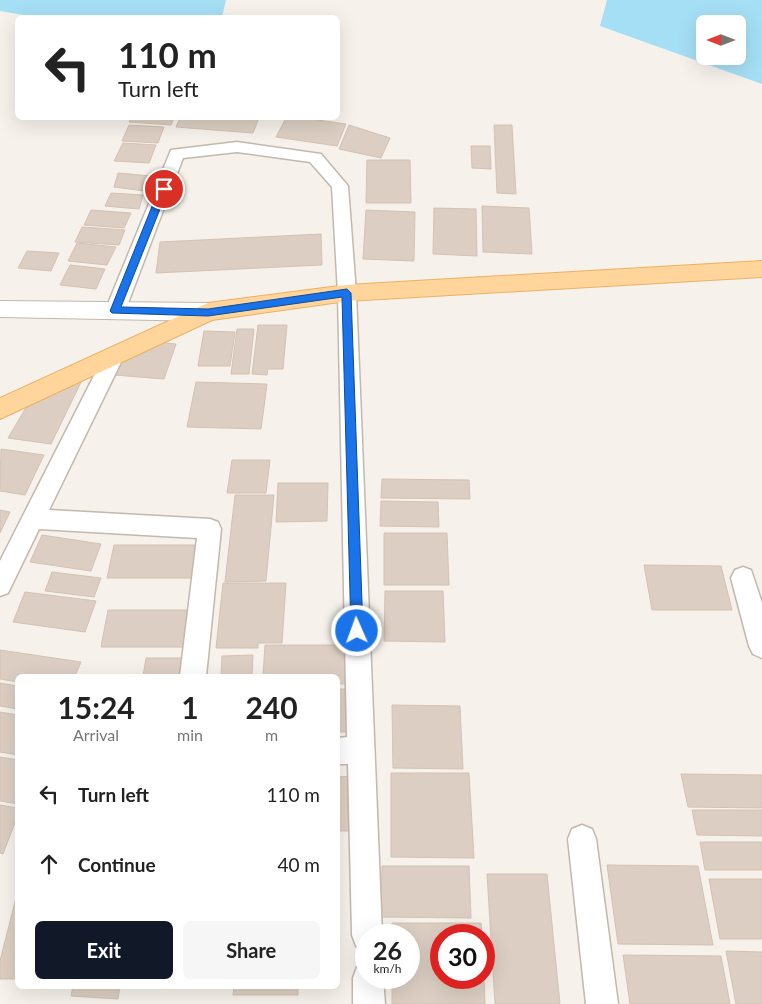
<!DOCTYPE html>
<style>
:root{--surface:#fff;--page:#f6f6f6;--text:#222;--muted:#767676;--accent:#111827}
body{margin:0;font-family:Lato,sans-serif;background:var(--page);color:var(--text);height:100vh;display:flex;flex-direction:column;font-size:19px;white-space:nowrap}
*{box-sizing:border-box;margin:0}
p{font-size:16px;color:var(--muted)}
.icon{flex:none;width:28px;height:28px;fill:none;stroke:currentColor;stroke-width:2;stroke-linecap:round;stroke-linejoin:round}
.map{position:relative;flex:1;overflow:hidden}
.details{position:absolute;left:15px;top:674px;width:325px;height:315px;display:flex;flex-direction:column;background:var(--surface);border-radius:8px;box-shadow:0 5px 20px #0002}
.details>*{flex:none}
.banner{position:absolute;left:15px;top:15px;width:325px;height:105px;border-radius:8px;box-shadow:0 5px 20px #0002;background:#fff;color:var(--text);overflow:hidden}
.needle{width:32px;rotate:270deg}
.fabs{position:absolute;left:696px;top:15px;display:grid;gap:10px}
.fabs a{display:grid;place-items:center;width:50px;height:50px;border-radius:8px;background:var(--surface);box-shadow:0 5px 20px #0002;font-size:25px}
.speed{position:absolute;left:355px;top:924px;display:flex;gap:10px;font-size:25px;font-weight:700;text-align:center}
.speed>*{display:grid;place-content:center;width:65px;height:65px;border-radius:50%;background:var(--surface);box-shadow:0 5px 20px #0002;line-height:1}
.speed small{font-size:12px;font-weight:400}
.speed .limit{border:8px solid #d22;background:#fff;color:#111}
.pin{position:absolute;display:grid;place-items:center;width:42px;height:42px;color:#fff;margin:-21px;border:2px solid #fff;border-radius:50%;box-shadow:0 1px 5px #0007}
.me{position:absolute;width:55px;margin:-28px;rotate:358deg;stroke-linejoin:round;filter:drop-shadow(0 0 4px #0008)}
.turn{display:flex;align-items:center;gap:18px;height:105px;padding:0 20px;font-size:22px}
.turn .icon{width:65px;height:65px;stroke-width:2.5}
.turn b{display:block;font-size:35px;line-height:42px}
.eta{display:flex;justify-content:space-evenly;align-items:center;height:85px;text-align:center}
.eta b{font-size:30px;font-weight:700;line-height:35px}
.button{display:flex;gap:10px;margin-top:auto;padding:10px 20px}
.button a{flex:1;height:58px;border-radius:8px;background:var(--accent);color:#fff;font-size:20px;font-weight:700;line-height:58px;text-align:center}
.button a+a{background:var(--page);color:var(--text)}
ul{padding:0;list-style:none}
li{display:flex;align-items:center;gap:15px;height:70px;padding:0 20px}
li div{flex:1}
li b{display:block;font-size:19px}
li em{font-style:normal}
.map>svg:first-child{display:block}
.water{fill:#a5dff5;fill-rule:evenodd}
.building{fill:#dccec2;stroke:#d4c2b2}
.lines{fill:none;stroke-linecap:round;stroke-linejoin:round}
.minor-casing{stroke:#c3b8ac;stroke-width:3}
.tertiary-casing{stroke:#c3b8ac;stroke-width:2}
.primary-casing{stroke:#ecb063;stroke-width:2}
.minor{fill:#fff;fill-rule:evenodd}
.tertiary{fill:#fff;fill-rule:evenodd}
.primary{fill:#ffd59b;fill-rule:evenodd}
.route{fill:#1a73e8;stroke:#114b97}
</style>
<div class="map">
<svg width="762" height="1004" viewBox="0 0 762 1004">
<rect width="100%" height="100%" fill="#f6f1eb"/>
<g class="water">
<path d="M0 0H226L222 17 42 18 0 11Z"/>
<path d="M607 0H762V84L600 26ZM705 24H738V56H705Z"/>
</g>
<g class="building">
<path d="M131 118H174L171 125 129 122Z"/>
<path d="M180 118H259L253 133 176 127Z"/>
<path d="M286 118H303L346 124 337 146 276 137Z"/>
<path d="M129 125 164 127 158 143 122 141Z"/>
<path d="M349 125 390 138 381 158 339 149Z"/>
<path d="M494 125H512L516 194 497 193Z"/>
<path d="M123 143 156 145 149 163 114 161Z"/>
<path d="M471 146H490L491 169 472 168Z"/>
<path d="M367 160H410L411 203H366Z"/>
<path d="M118 173 151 176 145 191 114 187Z"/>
<path d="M111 193 143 195 139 209 105 206Z"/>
<path d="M482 206 529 208 532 254 483 252Z"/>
<path d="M434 208 476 209 477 256 433 254Z"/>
<path d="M91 210 131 213 124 228 84 225Z"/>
<path d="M366 210 415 212 414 261 363 259Z"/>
<path d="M82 227 125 230 119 245 75 242Z"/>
<path d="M321 234 322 265 156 273 160 242Z"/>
<path d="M77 243 116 247 107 265 68 261Z"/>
<path d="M27 251 59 253 51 271 18 268Z"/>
<path d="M70 265 105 269 96 289 60 285Z"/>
<path d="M258 325H287L283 369H268L267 375 252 374Z"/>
<path d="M237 329H254L249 374H231Z"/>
<path d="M204 331 235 332 230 366H198Z"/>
<path d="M157 342 176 344 164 379 114 375 118 362Z"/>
<path d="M85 374 51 444 8 438 31 399Z"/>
<path d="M196 382 267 384 261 429 187 427Z"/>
<path d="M1 449 44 455 25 495 0 491Z"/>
<path d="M232 460H270L266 493H227Z"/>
<path d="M382 479 469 480 470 499 381 498Z"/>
<path d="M278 483H328L327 521 276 522Z"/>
<path d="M235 495H274L266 581 225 582Z"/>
<path d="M381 501 438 502 439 527 380 526Z"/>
<path d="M0 510 10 512 0 533Z"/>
<path d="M384 533H447L449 585H384Z"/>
<path d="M42 535 101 544 91 571 30 562Z"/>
<path d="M114 545H200L195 578H107Z"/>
<path d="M644 565 721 566 732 610H652Z"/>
<path d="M52 572 101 578 94 597 45 591Z"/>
<path d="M223 583H286L282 643H258V648H216Z"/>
<path d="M385 591H443L445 642 384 641Z"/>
<path d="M25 592 96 601 85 632 13 622Z"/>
<path d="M108 610H188L183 647H101Z"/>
<path d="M265 645H348V684H338V676H263Z"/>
<path d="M0 650 81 662 75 676H18V682L0 679Z"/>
<path d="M253 655 252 676H221L222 656Z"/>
<path d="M146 658H182L179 676H143Z"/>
<path d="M0 683 18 686V709L0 706Z"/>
<path d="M338 689H352L351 732H338Z"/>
<path d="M392 705 460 706 463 769 393 768Z"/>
<path d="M0 712 18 715V755L0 752Z"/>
<path d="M0 757 18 760V804L0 801Z"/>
<path d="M391 773H469L474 858 391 857Z"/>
<path d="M681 774 762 775V808L688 807Z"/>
<path d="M352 776 351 831H338V777Z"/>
<path d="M0 805 18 808V815L3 854 0 853Z"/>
<path d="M692 810H762V836L697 835Z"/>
<path d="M700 842H762V870H705Z"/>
<path d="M607 865 698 866 713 945 618 944Z"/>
<path d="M382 866H469L471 918 381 917Z"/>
<path d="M487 874H547L560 1004H495Z"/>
<path d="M709 879H762V939H720Z"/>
<path d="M18 890V979H0V961Z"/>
<path d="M392 923H481L482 935H441V978H484L485 1004H392V978H409V935H392Z"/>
<path d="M726 951 762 952V1004H736Z"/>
<path d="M623 955 721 956 730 1004H630Z"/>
<path d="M73 986H120L118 999 71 996Z"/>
<path d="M234 986H298V995H233Z"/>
</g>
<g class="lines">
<g class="minor-casing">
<g id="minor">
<path d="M237 142 321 154 348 186 356 293 382 935H366V950L356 946 352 935 348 764H338V738L347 737 338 293 332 187 310 162 237 152 183 158 125 311 122 316 115 318 108 316 105 311 171 150Z"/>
<path d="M114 348 121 351 124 356 49 510 210 519 218 522 221 529 206 676H180L197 538 39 529 8 593 0 596V561L104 356 107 351Z"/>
<path d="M743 567 751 570 762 603V658L753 654 749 646 731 578 735 570Z"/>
<path d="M582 825 592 829 596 839 618 1004H586L568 839 572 829Z"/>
<path d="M366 963V978H383L385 1004H353V978L357 967Z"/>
</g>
</g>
<g class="tertiary-casing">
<path id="tertiary" d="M0 301 208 303 216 306 220 312 216 318 208 321 0 317Z"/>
</g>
<g class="primary-casing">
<path id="primary" d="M762 261V277L347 301 212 320 0 419V398L208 303 347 285Z"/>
</g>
<use href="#minor" class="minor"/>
<use href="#tertiary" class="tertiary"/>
<use href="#primary" class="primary"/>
</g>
<path class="route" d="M164 186 168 189 121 307 208 309 347 289 351 293 363 631 362 635 357 637 353 635 351 631 342 297 208 316 112 313 110 311 159 189Z"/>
</svg>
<div class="fabs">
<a><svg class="needle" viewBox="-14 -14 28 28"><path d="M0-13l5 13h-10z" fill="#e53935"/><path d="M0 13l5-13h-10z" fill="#767676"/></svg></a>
</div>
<div class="speed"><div>26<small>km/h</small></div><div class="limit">30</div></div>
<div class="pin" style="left:164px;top:189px;background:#d93025"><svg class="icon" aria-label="arrive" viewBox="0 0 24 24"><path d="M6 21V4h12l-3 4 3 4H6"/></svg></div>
<svg class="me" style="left:357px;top:631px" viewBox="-20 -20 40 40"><circle r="17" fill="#1a73e8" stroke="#fff" stroke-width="3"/><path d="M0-11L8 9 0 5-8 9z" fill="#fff"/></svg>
<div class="banner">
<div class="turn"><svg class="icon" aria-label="left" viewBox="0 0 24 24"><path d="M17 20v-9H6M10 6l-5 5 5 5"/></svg><div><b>110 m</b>Turn left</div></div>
</div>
<section class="details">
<div class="eta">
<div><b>15:24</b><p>Arrival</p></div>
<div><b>1</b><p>min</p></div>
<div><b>240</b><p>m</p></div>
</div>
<ul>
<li><svg class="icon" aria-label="left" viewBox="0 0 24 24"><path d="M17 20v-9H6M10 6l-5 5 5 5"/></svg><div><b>Turn left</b></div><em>110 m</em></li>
<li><svg class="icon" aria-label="ahead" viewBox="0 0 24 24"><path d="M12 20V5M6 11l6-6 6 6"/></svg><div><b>Continue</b></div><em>40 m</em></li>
</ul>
<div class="button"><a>Exit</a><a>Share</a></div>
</section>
</div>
